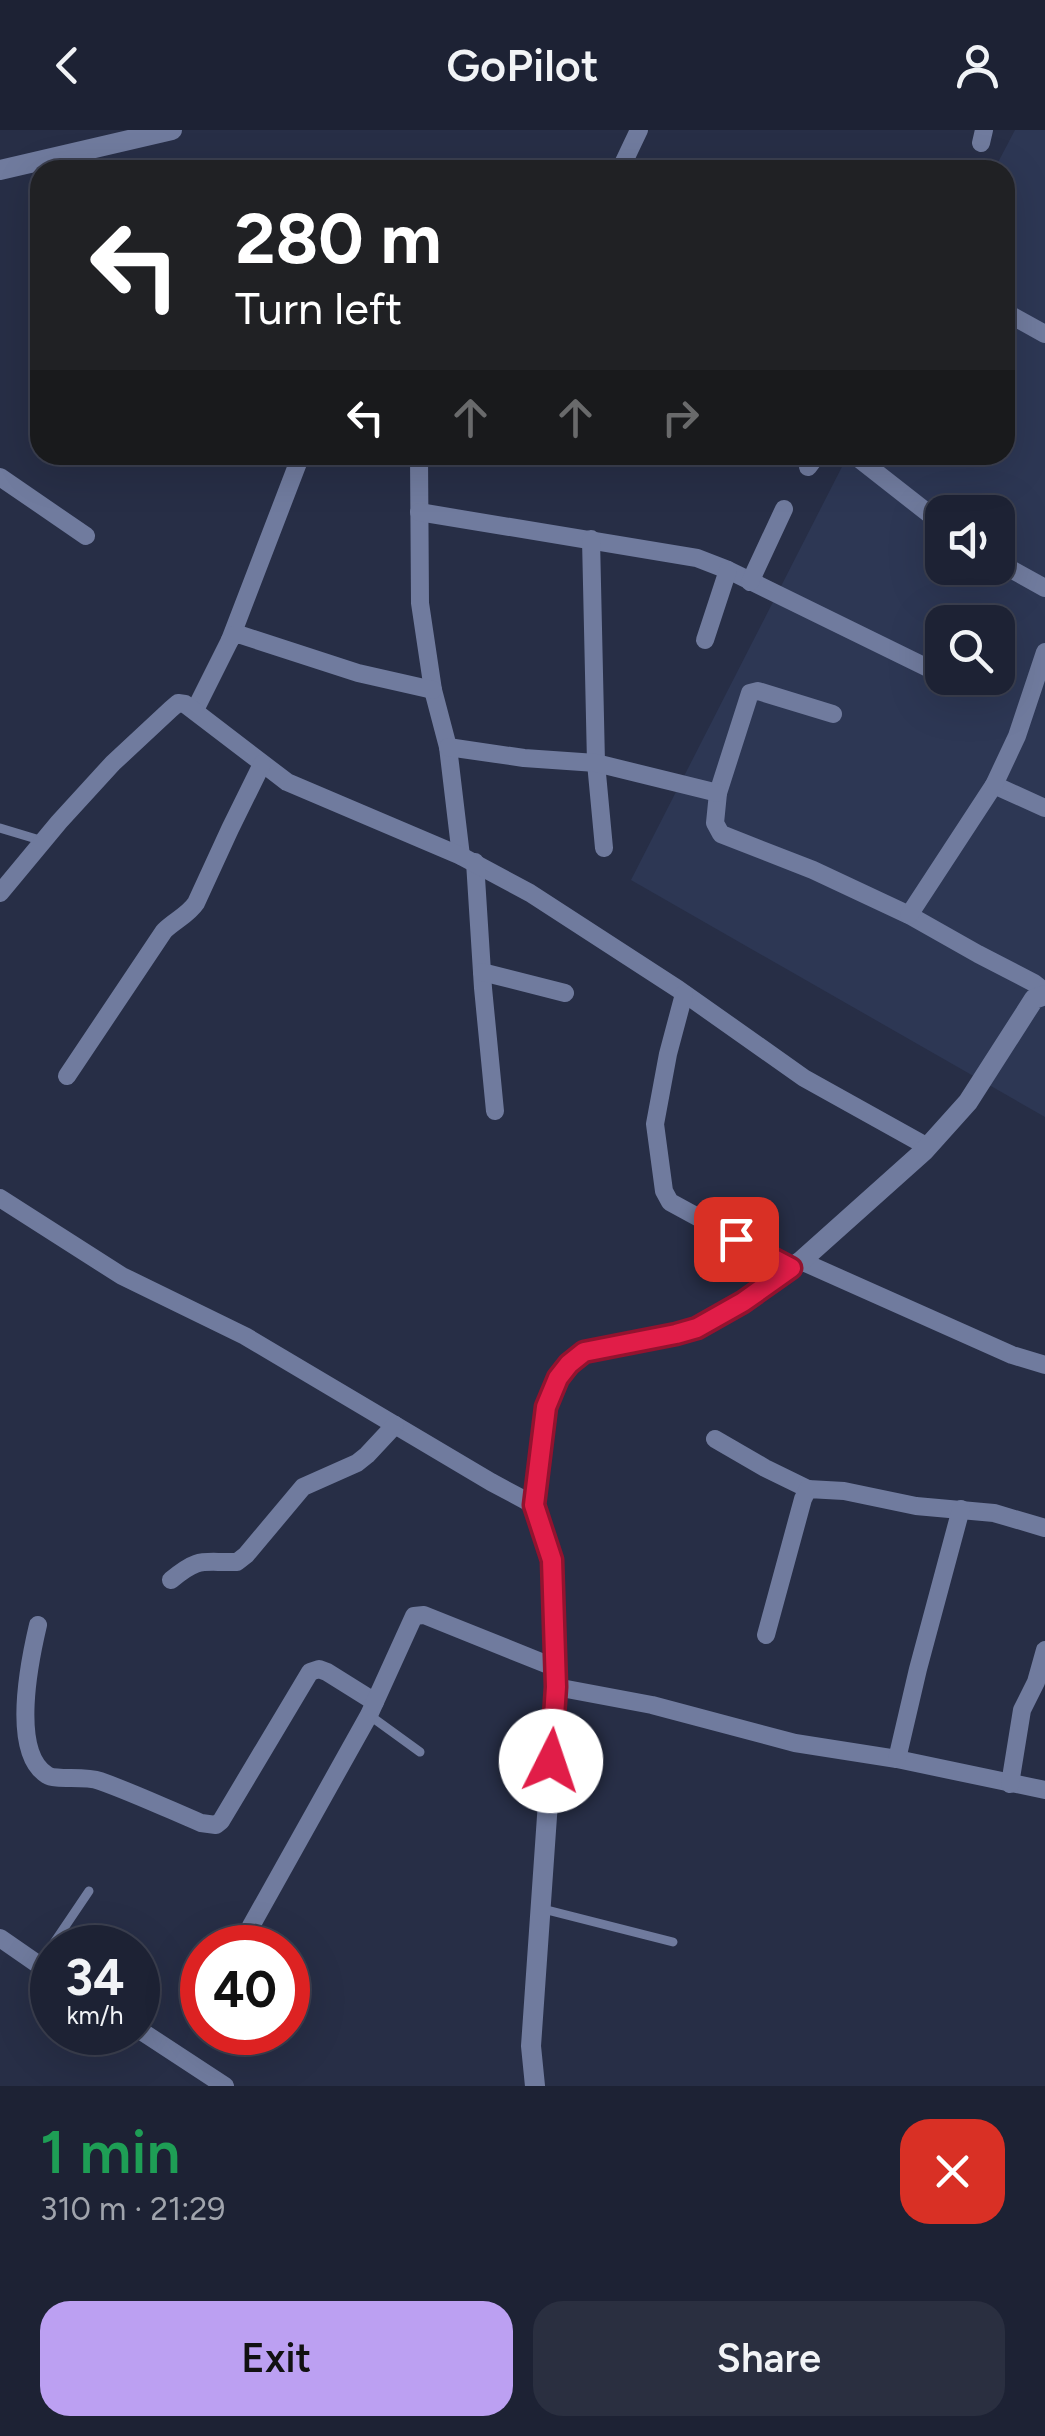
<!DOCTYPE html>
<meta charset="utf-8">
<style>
:root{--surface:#1d2234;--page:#2a2f40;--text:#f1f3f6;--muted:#a0a4ac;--line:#3b3f4f;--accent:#bca0f2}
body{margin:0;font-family:Figtree,sans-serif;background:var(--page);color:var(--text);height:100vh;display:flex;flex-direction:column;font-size:38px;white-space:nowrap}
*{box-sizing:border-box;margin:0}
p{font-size:32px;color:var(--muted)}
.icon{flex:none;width:55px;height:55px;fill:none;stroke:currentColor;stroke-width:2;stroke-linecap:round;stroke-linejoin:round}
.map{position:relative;height:1956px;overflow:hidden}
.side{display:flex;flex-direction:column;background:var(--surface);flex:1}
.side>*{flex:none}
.hud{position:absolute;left:30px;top:30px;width:985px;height:305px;border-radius:30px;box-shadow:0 10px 40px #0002,0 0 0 2px var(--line);background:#202124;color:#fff;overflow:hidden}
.tools{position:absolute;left:925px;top:365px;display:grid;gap:20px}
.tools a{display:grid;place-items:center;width:90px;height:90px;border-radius:20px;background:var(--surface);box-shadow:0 10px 40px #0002,0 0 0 2px var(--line);font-size:50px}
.speed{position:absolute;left:30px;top:1795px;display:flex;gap:20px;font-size:50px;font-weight:700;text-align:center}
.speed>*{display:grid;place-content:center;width:130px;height:130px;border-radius:50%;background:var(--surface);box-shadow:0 10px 40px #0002,0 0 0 2px var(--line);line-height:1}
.speed small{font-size:25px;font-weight:400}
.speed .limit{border:15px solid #d22;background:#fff;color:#111}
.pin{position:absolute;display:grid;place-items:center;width:85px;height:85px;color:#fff;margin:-42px;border-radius:20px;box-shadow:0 5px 15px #0006}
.me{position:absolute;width:110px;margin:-55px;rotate:4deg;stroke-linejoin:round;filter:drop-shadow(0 0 8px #0008)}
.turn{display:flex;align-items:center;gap:35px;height:210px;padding:0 40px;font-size:45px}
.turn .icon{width:130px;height:130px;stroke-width:2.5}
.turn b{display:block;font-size:70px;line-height:85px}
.lanes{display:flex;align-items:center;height:95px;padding:0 40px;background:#0003;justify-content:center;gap:50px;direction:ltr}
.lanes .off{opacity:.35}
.round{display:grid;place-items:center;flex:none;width:105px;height:105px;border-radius:30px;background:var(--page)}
.overview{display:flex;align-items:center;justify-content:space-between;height:170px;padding:0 40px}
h1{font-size:60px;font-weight:600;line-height:75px;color:#1e9e55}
.button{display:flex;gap:20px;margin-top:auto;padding:20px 40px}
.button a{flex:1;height:115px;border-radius:30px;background:var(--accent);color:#111;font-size:40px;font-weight:600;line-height:115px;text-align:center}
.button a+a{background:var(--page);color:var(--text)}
header{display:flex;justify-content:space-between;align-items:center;height:130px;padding:0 40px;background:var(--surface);font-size:45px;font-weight:600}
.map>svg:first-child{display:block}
.built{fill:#2d3754;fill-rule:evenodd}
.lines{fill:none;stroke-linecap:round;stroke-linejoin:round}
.service{stroke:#707b9e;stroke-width:9}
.minor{stroke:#707b9e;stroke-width:18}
.tertiary{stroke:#707b9e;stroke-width:20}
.route-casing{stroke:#92132f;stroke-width:25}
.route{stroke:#e11d48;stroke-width:18}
</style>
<header><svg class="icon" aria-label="back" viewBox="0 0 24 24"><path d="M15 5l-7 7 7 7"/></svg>GoPilot<svg class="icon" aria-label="person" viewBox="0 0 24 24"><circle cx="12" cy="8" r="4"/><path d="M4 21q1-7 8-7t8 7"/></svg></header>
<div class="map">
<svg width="1045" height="1956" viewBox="0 0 1045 1956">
<rect width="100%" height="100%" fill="#272e46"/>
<path class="built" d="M1015 0H1045V987L631 750 848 325H1005V40H994ZM942 382H998V438H942ZM942 492H998V548H942Z"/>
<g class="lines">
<g class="service">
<path d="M0 698 43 711"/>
<path d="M369 1585 420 1622"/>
<path d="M543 1779 673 1812"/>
<path d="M39 1835 89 1761"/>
</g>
<g class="minor">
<path d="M981 13 984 0"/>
<path d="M620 40 639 0"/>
<path d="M1005 182 1045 204"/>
<path d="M419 325 420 473 433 560 448 617 461 726"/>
<path d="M854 325 942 394"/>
<path d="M808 337 817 325"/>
<path d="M0 347 86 406"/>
<path d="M419 382 697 428 728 440 930 539"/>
<path d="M591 409 596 633 604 718"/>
<path d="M998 432 1045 458"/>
<path d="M750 452 784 379"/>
<path d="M230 510 301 325"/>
<path d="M705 510 728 440"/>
<path d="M195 580 230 510 234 505H241L358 543 433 560"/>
<path d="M833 584 758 561 750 563 718 663 715 693 721 704 813 740 909 785 978 824 1034 853 1045 862"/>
<path d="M448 617 524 628 596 633 718 663"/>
<path d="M994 655 1045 678"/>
<path d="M475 732 483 858 495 981"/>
<path d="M0 763 59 692 113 633 171 579 178 573 185 574 287 652 461 726 530 763 678 859 804 948 928 1017"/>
<path d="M909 785 994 655 1017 606 1045 522"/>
<path d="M482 842 565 863"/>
<path d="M684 864 668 924 655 994 664 1061 670 1072 791 1138"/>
<path d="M67 946 164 801C174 791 188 785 196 773L230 699 262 634"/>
<path d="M0 1068 122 1146 245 1206 491 1352 534 1375"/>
<path d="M801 1131 1012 1225 1045 1235"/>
<path d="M715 1309 765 1338 808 1359"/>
<path d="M171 1450C200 1426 202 1433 237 1432L246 1425 303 1357 357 1333 367 1325 395 1295"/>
<path d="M38 1495C30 1529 10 1622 47 1645 56 1651 84 1645 100 1651 134 1663 168 1679 201 1693L216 1695 221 1691 310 1542 319 1539 327 1542 375 1572"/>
<path d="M766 1505 803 1369 808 1359 844 1361 916 1376 994 1383 1045 1398"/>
<path d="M556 1557 652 1575 795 1613 897 1629 1045 1660"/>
<path d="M897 1629 918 1539 961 1379"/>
<path d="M1010 1654 1022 1580 1036 1552 1045 1520"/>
<path d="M251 1796 369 1585 414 1486 424 1485 556 1538"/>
<path d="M0 1808 52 1844"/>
<path d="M138 1899 225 1956"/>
</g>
<g class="tertiary">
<path d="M0 40 172 0"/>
<path d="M535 1956 531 1916 556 1557 551 1430 534 1375 545 1277 558 1249 569 1234 584 1222 677 1204 697 1198 743 1172 801 1131 924 1021 968 972 1034 869 1045 865"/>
</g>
</g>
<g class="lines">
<g class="route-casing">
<path id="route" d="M551 1631 556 1557 552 1430 534 1375 546 1277 558 1248 569 1234 584 1222 676 1204 697 1198 743 1172 791 1138 736 1109"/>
</g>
<use href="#route" class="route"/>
</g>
</svg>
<div class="tools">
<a><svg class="icon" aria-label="sound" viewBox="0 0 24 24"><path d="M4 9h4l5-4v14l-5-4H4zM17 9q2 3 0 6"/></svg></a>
<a><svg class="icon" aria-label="search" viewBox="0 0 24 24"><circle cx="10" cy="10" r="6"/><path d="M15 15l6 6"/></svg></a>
</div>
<div class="speed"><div>34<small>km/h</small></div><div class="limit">40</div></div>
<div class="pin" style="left:736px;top:1109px;background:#d93025"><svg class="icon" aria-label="arrive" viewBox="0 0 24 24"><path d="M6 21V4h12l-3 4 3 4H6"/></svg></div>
<svg class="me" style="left:551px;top:1631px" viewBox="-20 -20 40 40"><circle r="19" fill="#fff"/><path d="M0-13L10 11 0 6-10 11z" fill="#e11d48"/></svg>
<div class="hud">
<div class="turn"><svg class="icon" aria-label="left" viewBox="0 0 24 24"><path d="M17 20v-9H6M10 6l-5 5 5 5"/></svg><div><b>280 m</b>Turn left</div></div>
<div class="lanes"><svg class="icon" aria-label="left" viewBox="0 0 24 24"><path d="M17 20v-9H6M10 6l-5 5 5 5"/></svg><svg class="icon off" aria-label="ahead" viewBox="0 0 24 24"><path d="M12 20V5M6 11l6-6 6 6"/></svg><svg class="icon off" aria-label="ahead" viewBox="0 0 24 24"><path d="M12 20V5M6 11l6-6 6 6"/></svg><svg class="icon off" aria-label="right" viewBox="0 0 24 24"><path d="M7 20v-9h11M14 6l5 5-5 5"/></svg></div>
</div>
</div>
<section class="side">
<div class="overview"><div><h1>1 min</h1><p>310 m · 21:29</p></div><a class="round" style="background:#d93025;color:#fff"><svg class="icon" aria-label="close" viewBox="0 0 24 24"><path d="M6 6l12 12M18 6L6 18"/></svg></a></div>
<div class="button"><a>Exit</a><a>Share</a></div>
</section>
